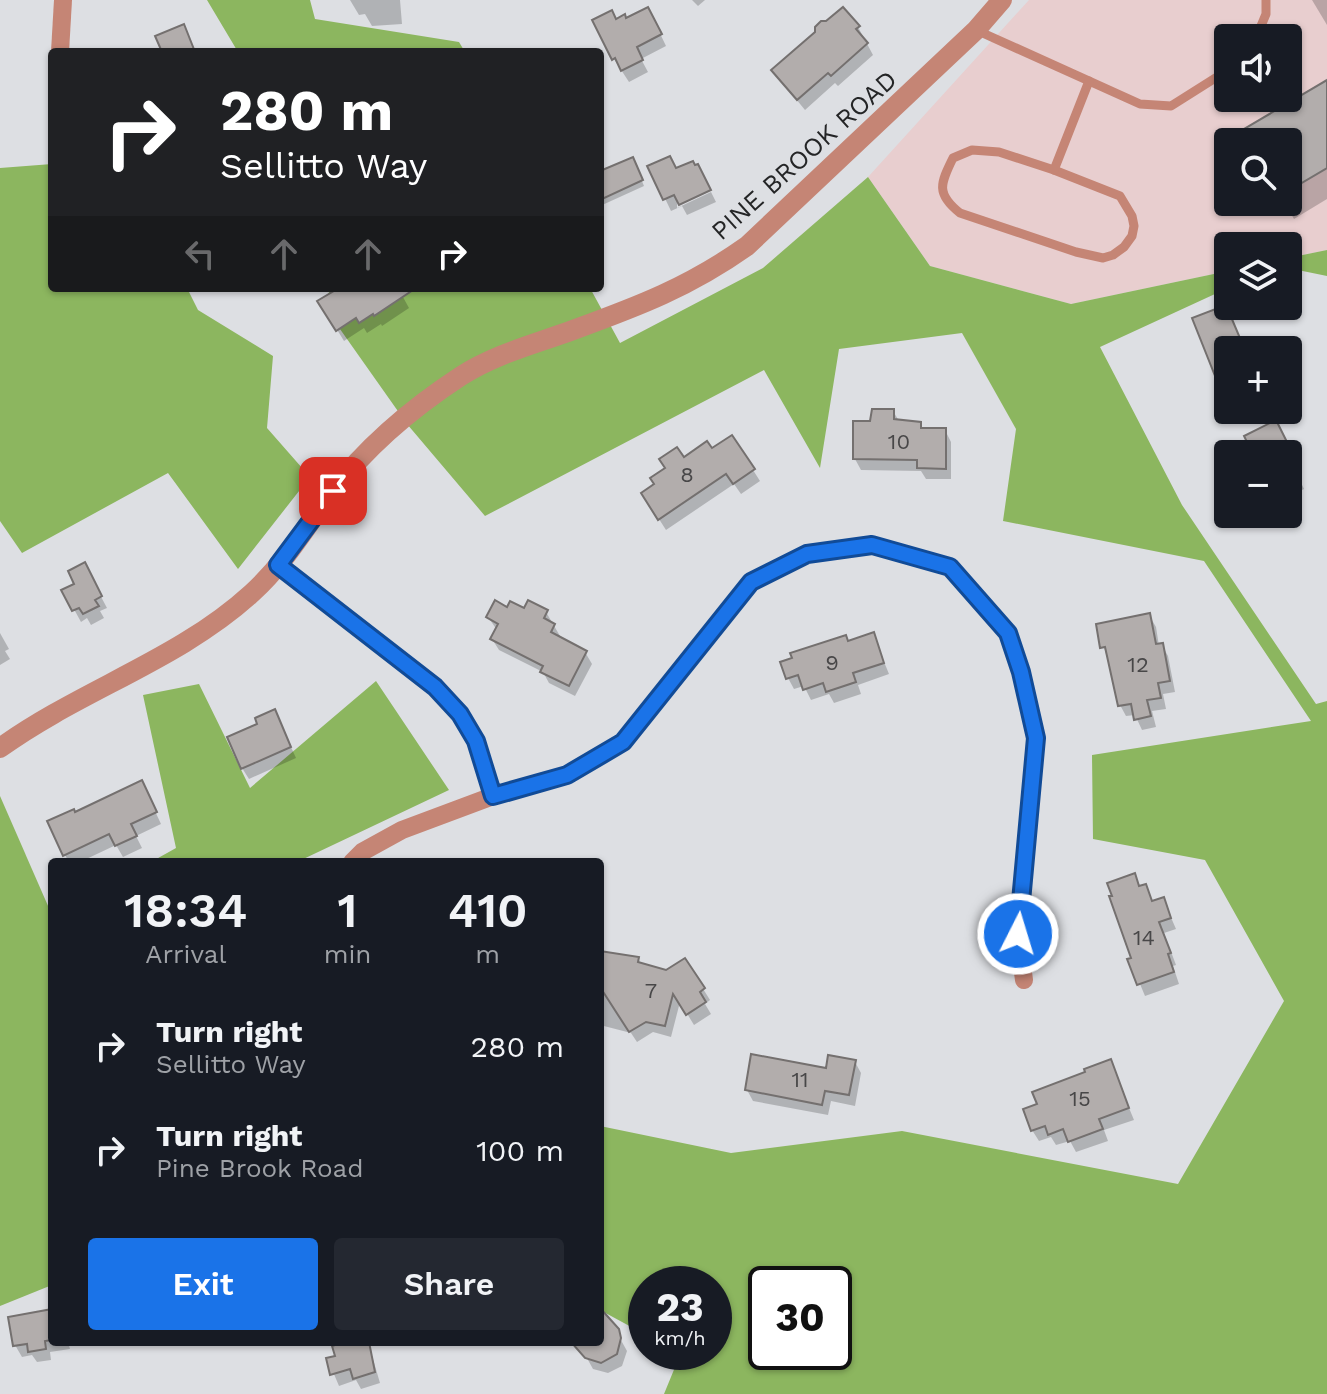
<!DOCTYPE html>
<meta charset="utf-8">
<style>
:root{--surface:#171b24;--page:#242831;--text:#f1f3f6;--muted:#9ea1a6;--accent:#1a73e8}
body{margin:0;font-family:"Work Sans",sans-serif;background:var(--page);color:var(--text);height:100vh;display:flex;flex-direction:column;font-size:30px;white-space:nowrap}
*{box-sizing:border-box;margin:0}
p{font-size:26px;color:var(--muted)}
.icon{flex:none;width:44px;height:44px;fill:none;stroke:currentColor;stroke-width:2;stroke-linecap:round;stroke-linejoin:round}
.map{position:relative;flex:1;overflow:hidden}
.details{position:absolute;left:48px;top:858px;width:556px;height:488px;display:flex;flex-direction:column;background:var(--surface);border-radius:8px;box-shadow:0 2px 6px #0004}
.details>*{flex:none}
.top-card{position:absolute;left:48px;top:48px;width:556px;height:244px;border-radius:8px;box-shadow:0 2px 6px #0004;background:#202124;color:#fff;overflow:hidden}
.controls{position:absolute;left:1214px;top:24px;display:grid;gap:16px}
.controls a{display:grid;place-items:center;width:88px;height:88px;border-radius:8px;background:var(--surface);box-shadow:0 2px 6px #0004;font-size:40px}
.speed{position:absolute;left:628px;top:1266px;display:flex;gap:16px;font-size:40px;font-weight:700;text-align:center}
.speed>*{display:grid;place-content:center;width:104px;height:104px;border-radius:50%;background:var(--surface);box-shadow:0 2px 6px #0004;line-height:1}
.speed small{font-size:20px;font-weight:400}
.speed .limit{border:4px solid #111;border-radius:12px;background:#fff;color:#111}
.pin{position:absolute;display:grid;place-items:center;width:68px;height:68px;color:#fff;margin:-34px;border-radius:16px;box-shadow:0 4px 12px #0006}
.me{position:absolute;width:88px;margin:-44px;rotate:5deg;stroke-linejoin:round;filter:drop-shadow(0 0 6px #0008)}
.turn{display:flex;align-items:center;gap:28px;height:168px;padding:0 40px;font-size:36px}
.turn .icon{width:104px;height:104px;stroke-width:2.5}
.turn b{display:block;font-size:56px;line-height:68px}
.lanes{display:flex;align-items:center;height:76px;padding:0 40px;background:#0003;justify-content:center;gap:40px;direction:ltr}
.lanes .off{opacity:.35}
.eta{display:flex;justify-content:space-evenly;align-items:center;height:136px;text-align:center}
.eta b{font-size:48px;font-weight:600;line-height:56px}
.action{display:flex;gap:16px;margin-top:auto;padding:16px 40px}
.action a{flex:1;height:92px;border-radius:8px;background:var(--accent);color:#fff;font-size:32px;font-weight:600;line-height:92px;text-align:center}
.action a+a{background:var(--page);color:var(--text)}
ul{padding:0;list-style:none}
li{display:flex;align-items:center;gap:24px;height:104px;padding:0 40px}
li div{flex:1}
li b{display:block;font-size:30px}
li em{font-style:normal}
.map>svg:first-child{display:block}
.education{fill:#e8cecf;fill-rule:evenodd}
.forest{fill:#8cb65f;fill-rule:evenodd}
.shadow{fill:#0003}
.building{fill:#b2adac;stroke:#74706f;stroke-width:2}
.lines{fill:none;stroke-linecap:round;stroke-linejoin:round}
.service{stroke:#c58575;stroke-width:9}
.minor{stroke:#c58575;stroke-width:18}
.tertiary{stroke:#c58575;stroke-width:20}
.route-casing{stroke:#114b97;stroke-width:20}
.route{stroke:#1a73e8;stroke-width:14}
.labels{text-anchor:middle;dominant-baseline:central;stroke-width:6;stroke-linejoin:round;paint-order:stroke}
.number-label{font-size:22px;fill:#484748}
.street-label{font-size:26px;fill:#242526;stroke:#dddfe3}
</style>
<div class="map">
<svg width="1327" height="1394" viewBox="0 0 1327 1394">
<rect width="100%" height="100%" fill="#dddfe3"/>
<path class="education" d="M1029 0H1327V250L1288 258V246H1228V271L1071 304 930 266 868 177ZM1228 38H1288V98H1228ZM1228 142H1288V202H1228Z"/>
<g class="forest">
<path d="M207 0H310L315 19 459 42 465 52H238Z"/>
<path d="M52 164V288H187L198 310 273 356 267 428 310 477 238 569 168 473 22 553 0 521V168Z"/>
<path d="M868 177 930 266 1071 304 1228 271V288L1100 347 1182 505 1316 704 1327 701V1394H664L680 1355 676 1352H714V1284H646V1335L600 1310V1126L731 1153 902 1131 1178 1184 1284 1001 1205 860 1093 839 1092 755 1311 721 1204 561 1003 521 1016 429 962 333 839 349 820 468 764 370 485 516 407 424 323 305 331 288H590L620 343 763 268ZM766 1284H834V1352H766Z"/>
<path d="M1327 250V276L1288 268V258Z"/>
<path d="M376 681 449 790 297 862H151L176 848 143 695 199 684 250 788Z"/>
<path d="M0 796 52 915V1285L0 1306Z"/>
</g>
<g class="shadow">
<path d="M350 0H400L402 24 372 26 365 14 359 15Z"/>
<path d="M692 0H705L698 6Z"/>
<path d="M1312 0H1327V25Z"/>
<path d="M616 21H654L666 46 641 59 648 72 629 82 614 59Z"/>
<path d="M858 27 873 55 838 86 835 83 805 110 773 71Z"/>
<path d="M1327 82V199L1294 219 1284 202H1288V142H1249Z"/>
<path d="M635 164 644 186 600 206V174Z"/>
<path d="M650 167 676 170 709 189 677 203V208L711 192 716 202 687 215 682 206 671 211Z"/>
<path d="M219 288H239V291Z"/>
<path d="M338 288H398L409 308 382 326 381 324 367 333 364 328 344 341 320 302 336 292Z"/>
<path d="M1226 307 1246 350H1228V396L1219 380Z"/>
<path d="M893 411 899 421 920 424 924 430H945L951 442V479H926L921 471 861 470 855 459 872 423Z"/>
<path d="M1285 440 1295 460 1291 462 1304 489 1288 497V454H1255Z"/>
<path d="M712 451 753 470 760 481 741 494 734 484 666 530 650 505 683 459Z"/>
<path d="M90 576 107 608 100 611 104 618 91 625 87 618 81 622 64 591Z"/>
<path d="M508 609 546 612 560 636 559 639 585 652 592 664 575 696 549 683 543 672 499 650 492 639 497 630 488 617Z"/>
<path d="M1149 615 1156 627 1159 646 1162 645 1168 656 1175 692 1163 694 1166 709 1152 711 1156 727 1142 730 1135 715 1126 716 1120 705 1098 625Z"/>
<path d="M0 633 9 649 5 651 10 659 0 665Z"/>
<path d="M873 635 889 674 858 685 861 694 834 703 829 694 811 700 804 686 794 689 788 678 848 643Z"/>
<path d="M280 723 296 758 249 779 242 768 260 725Z"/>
<path d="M147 794 161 824 136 836 142 848 123 857 116 845 80 862H69L65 855 75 814Z"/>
<path d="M1134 876 1141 887 1145 886 1153 902 1163 899 1176 929 1164 933 1176 965 1173 966 1179 984 1145 996 1130 960 1134 959Z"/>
<path d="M600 953 638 958 642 966 667 972 685 960 710 1000 705 1004 711 1014 694 1025 680 1002 671 1037 653 1032 637 1042 631 1033 600 1025Z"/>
<path d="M855 1062 861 1073 855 1106 831 1101 828 1115 753 1101 747 1090Z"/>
<path d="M1110 1062 1134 1120 1104 1130 1108 1141 1076 1152 1070 1141 1056 1145 1051 1137 1039 1141 1032 1130 1039 1106Z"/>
<path d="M52 1312V1342H68L70 1349 50 1352 51 1360 37 1362 32 1355 22 1357 15 1345Z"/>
<path d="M600 1321 612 1324 627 1351 622 1366 608 1373 593 1369 578 1342H600Z"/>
<path d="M159 1342H195V1346L161 1345Z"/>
<path d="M351 1342H368L380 1383 361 1389 356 1380 339 1386 328 1360 337 1357Z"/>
</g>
<g class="building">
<path d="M648 7 662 34 637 47 643 60 621 71 615 58 612 60 592 20 612 10 616 19 625 14 626 18Z"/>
<path d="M843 7 860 26 856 29 868 43 831 76 828 73 797 100 771 70 815 32V27L821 21H826Z"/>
<path d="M184 24 195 52H162L155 36Z"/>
<path d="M1327 80V168L1288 191V142H1222Z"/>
<path d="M670 156 676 168 693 161 695 165 698 164 711 190 679 205 674 195 663 200 647 166Z"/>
<path d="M633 157 643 180 600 200V171Z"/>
<path d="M339 288H416L374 316 373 314 359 323 356 318 336 331 317 301Z"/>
<path d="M1226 305 1245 350H1228L1227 406 1192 318Z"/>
<path d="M872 409H894V419L921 422V428H946V469L917 468V460L853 459V421H870Z"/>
<path d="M1276 420 1287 442 1282 444 1287 454H1253L1244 436Z"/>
<path d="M732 435 755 469 733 484 726 474 658 520 641 493 654 484 650 478 665 468 659 459 677 447 684 457 707 441 712 448Z"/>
<path d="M85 562 102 596 95 600 99 606 83 614 79 608 72 611 61 590 74 584 68 571Z"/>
<path d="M495 600 507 607 510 601 524 608 528 600 548 610 544 618 555 624 551 632 587 651 569 686 540 672 543 666 490 639 498 624 486 617Z"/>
<path d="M1150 613 1156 644 1163 643 1170 681 1158 683 1161 698 1147 700 1151 716 1134 720 1131 704 1118 706 1105 647 1100 648 1096 624Z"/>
<path d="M874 632 884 663 853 673 856 682 826 692 823 683 803 690 798 675 786 679 780 662 792 658 790 653 846 635 848 641Z"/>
<path d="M275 709 291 747 241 769 227 737 257 724 255 718Z"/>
<path d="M142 780 157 812 131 824 137 836 115 846 109 834 63 856 47 821 74 809 75 812Z"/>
<path d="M1135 873 1139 886 1146 884 1152 901 1164 897 1171 918 1159 922 1171 953 1168 954 1174 972 1137 985 1127 959 1131 958 1109 896H1112L1107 883Z"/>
<path d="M600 951 639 957 638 962 666 970 685 958 705 988 700 992 706 1002 686 1015 673 994 665 1026 646 1022 629 1032 600 987Z"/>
<path d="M751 1054 826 1068 828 1055 856 1060 849 1095 825 1091 822 1105 745 1090Z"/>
<path d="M1111 1059 1129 1108 1099 1119 1103 1129 1068 1142 1063 1129 1048 1135 1045 1126 1031 1131 1023 1109 1037 1104 1032 1092 1085 1072 1084 1069Z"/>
<path d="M600 1308 619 1329 621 1338 617 1354 601 1363 585 1358 571 1342H600Z"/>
<path d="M52 1309V1340L45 1341 46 1349 28 1352 27 1344 13 1346 8 1317Z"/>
<path d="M344 1342H369L375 1372 353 1379 350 1369 330 1375 326 1358 335 1356 332 1346Z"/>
</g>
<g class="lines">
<g class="service">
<path d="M976 30 1140 104 1171 106 1228 70"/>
<path d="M1256 38 1266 14V0"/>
<path d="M972 150 999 152 1054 170 1120 196 1132 216 1134 226 1132 236 1124 247 1113 255 1103 258 1076 252 960 213C936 194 940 184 953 158Z"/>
<path d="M1054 170 1089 81"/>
</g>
<g class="minor">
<path d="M60 52 63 0"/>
<path d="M278 565 435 687 460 714 476 741 493 796"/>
<path d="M352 862 362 852 402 830 493 796 567 775 623 742 751 582 807 554 872 545 950 567 1008 633 1021 672 1036 738 1018 934 1024 980"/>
</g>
<path class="tertiary" d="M0 748C80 690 179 660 252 593 284 564 306 527 331 493 367 446 412 408 461 376 495 354 535 344 573 330 639 306 689 287 747 246L976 30 1002 0"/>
</g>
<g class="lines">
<g class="route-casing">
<path id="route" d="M333 491 278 565 435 687 460 714 476 741 493 796 567 775 623 742 751 582 807 554 872 545 950 567 1008 633 1021 672 1036 738 1018 934"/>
</g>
<use href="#route" class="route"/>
</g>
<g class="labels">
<g class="number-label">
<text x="899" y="441">10</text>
<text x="687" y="474">8</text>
<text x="832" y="662">9</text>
<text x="1138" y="664">12</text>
<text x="1144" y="937">14</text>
<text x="651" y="990">7</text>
<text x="800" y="1079">11</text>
<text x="1080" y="1098">15</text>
</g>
<g class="street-label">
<text transform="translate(804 155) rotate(-42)">PINE BROOK ROAD</text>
</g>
</g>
</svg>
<div class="controls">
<a><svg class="icon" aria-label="sound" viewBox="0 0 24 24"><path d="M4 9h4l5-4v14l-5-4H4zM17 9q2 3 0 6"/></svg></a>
<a><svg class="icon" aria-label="search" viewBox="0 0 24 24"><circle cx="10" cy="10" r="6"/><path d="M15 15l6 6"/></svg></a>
<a><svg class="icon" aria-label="layers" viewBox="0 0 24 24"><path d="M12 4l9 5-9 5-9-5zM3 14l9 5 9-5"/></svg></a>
<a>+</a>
<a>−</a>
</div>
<div class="speed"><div>23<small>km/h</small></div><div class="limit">30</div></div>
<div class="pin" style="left:333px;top:491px;background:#d93025"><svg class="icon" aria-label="arrive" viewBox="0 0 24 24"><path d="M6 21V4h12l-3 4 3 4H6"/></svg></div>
<svg class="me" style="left:1018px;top:934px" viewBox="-20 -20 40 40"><circle r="17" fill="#1a73e8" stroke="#fff" stroke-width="3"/><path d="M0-11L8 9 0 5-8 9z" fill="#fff"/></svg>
<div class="top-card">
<div class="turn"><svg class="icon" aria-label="right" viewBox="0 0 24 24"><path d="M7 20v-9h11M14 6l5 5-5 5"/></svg><div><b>280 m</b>Sellitto Way</div></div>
<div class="lanes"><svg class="icon off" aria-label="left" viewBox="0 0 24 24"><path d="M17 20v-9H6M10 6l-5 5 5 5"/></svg><svg class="icon off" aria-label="ahead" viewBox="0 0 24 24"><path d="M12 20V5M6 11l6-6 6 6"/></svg><svg class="icon off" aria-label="ahead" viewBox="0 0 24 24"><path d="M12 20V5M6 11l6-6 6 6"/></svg><svg class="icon" aria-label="right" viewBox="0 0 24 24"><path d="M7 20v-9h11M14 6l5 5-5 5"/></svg></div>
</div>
<section class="details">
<div class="eta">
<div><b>18:34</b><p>Arrival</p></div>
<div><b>1</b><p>min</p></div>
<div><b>410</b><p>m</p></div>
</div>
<ul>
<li><svg class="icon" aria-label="right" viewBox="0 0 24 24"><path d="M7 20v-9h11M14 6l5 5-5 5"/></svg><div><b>Turn right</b><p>Sellitto Way</p></div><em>280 m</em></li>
<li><svg class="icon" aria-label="right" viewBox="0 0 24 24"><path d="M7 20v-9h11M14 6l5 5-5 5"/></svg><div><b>Turn right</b><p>Pine Brook Road</p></div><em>100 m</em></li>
</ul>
<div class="action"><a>Exit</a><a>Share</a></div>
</section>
</div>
